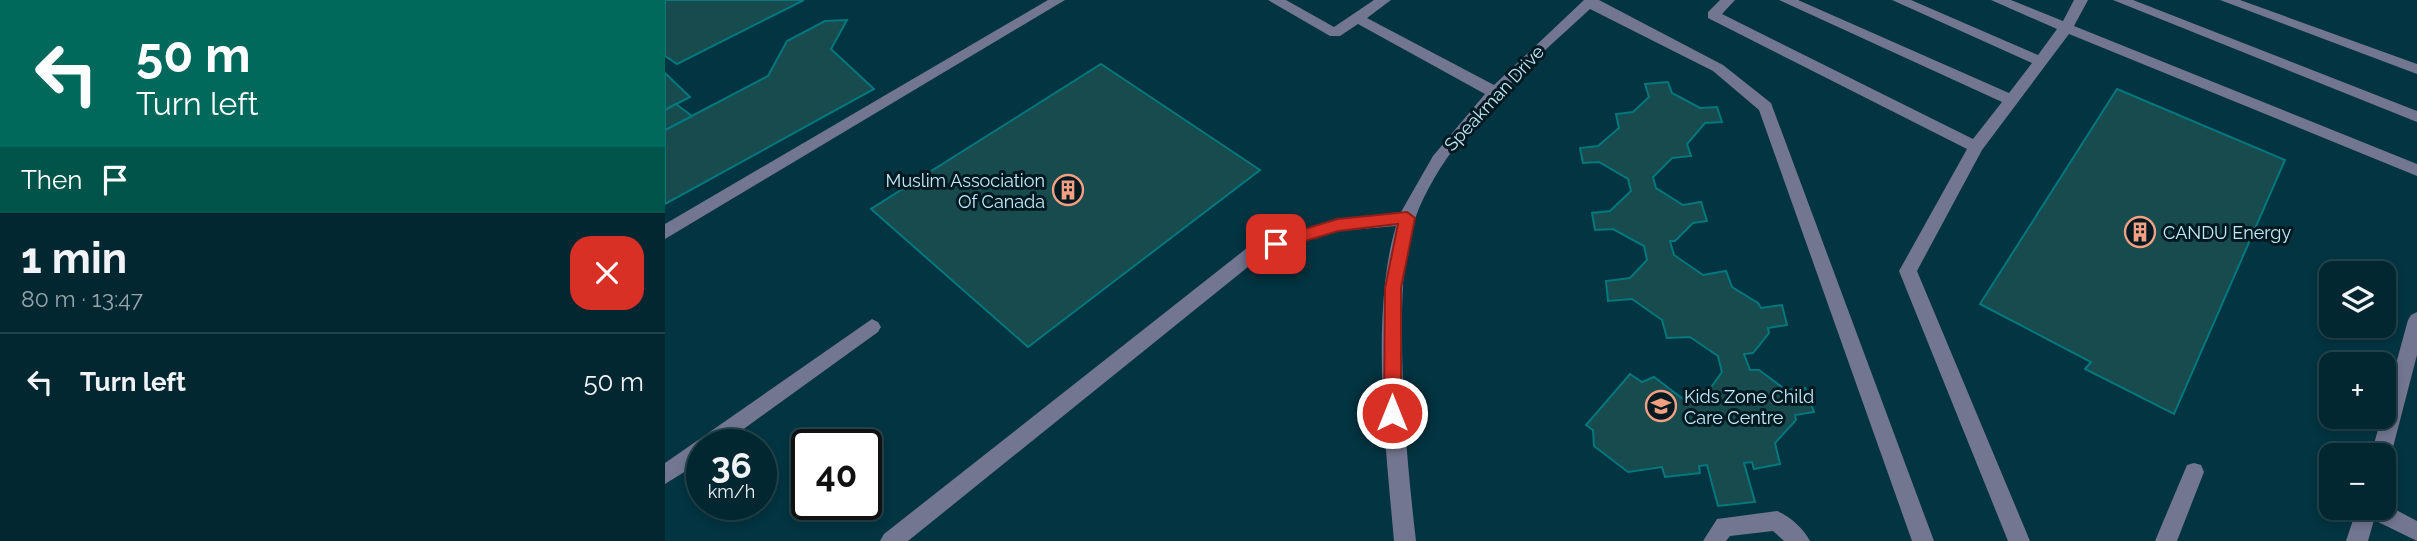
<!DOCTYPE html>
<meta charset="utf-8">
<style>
:root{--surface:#022731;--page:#0c2f39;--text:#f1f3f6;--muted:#96a5ab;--line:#23444d}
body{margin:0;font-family:Raleway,sans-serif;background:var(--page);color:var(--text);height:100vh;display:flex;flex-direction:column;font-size:26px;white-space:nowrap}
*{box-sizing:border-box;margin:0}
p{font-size:23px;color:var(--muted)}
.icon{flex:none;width:38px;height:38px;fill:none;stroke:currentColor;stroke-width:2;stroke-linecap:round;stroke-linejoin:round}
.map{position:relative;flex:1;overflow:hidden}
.drawer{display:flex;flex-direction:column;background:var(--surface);width:665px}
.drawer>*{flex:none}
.top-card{background:#00695c;color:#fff;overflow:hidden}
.buttons{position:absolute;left:1654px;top:261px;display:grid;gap:14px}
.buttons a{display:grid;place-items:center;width:77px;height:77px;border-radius:14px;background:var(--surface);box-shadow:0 4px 10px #0003,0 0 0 2px var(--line);font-size:35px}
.speed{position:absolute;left:21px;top:429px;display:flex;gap:14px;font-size:35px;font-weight:700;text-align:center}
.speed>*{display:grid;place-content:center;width:91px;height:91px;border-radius:50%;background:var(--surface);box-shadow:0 4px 10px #0003,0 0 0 2px var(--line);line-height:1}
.speed small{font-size:18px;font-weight:400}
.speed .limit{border:4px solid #111;border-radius:10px;background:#fff;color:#111}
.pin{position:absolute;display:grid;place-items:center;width:60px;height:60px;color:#fff;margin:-30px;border-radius:14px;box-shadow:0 4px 10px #0006}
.me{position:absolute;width:77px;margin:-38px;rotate:0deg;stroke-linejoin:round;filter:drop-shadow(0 0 5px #0008)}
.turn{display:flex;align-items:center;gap:24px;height:147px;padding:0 21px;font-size:32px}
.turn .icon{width:91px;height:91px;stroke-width:2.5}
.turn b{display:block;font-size:49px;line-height:60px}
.then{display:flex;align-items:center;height:66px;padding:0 21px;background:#0003;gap:14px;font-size:26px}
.round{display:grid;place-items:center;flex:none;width:74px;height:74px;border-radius:21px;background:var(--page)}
.head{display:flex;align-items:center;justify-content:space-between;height:119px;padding:0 21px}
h1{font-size:42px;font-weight:700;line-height:52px}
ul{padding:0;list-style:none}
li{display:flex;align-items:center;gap:21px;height:98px;padding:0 21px;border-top:2px solid var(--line)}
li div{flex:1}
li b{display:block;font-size:26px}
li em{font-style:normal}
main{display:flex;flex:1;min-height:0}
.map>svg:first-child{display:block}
.building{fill:#184b4e;stroke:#00787d;stroke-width:2}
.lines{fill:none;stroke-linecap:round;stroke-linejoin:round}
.minor{fill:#737690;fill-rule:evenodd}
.route{fill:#d93025;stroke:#8d1f18;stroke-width:2}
.labels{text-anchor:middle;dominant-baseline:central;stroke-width:6;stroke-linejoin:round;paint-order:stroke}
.street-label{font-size:18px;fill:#c3eaf7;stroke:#011a21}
.poi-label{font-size:18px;fill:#c3eaf7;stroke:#011a21;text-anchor:start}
</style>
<main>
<section class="drawer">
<div class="top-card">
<div class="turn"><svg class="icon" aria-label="left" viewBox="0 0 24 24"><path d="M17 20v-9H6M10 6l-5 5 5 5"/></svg><div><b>50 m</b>Turn left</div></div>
<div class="then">Then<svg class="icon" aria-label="arrive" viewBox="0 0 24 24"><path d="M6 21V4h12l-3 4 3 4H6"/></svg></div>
</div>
<div class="head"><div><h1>1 min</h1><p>80 m · 13:47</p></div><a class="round" style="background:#d93025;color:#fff"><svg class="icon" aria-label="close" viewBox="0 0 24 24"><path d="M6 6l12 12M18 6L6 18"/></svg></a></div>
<ul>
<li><svg class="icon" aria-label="left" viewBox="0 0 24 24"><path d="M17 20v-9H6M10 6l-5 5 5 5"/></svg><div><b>Turn left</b></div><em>50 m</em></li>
</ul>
</section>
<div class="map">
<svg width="1752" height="541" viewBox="0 0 1752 541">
<rect width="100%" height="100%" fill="#033441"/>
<g class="building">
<path d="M0 0H139L12 64 0 56Z"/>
<path d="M182 20 166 49 209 89 0 204V130L103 76 122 41 160 21Z"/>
<path d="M436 64 595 170 363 347 206 209Z"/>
<path d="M0 73 25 97 0 110Z"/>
<path d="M1003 82 1007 93 1035 108 1052 107 1057 122 1040 123 1022 144 1026 156 1007 158 988 177 991 188 1018 205 1036 202 1042 221 1028 223 1010 241H1005L1009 255 1038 275 1061 271 1067 287 1093 303 1096 308 1117 305 1122 325 1103 328 1104 333 1088 353 1079 354 1085 370H1094L1121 390 1140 388 1149 412 1130 415 1131 420 1110 443 1115 464 1089 469 1087 462 1079 463 1090 502 1053 506 1042 465 1034 466 1035 473 1000 477 997 467 963 472 929 446 928 430 921 425 965 374 977 382 989 377 1018 399 1039 397 1057 372 1053 356 1025 337 1002 338 997 320 967 299 943 301 941 281 965 278 982 260 979 246 948 229 930 230 927 213 945 211 966 191 963 179 934 162 918 163 915 148 933 146 954 128 951 114 968 112 984 97 980 84Z"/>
<path d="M1452 89 1620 160 1509 414 1420 369 1426 362 1315 304Z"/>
<path d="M11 104 27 116 0 130V110Z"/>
</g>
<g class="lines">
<g class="minor">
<path d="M383 0H400L0 239V224Z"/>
<path d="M603 0H621L669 27 709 0H726L702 18 829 85 919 0H934L1058 65 1106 103 1269 541H1247L1094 110 1048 71 925 9C863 66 779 138 750 219 737 256 737 296 737 335 737 404 743 472 751 541H729C721 450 705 313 731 226L673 231 599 254 243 541H215L219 534 587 244 673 219 736 212 768 156 820 94 693 24 675 36H665Z"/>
<path d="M1055 0H1070L1057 14 1308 139 1337 102 1114 0H1133L1344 93 1367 63 1227 0H1246L1373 55 1392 29 1326 0H1346L1398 21 1409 0H1423L1409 26 1752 164V176L1404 34 1317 150 1252 271 1365 541H1343L1234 271 1302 149 1043 18V12Z"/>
<path d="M1448 0H1468L1752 111V122Z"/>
<path d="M1555 0H1575L1752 64V74Z"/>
<path d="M1752 312V355L1726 455 1723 461 1718 463V455H1706L1743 320 1746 315Z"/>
<path d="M207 319 213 322 216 327 213 332 58 444H37V461L0 484V463Z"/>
<path d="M1529 463 1536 465 1539 472 1512 541H1490L1522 465Z"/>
<path d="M1718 503 1752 521V541L1709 520 1703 541H1681L1692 508H1718Z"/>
<path d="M1112 511C1125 516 1139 529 1145 541H1119L1108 531 1065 536 1061 541H1038L1052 519Z"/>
</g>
</g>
<path class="route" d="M742 212 750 218 736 288V413L727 421 719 413 720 288 733 224 673 231 611 250 604 244 606 239 673 219Z"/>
<defs>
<g id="building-ring" transform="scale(1.575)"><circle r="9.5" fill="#011a21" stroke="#f3a082" stroke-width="1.5"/><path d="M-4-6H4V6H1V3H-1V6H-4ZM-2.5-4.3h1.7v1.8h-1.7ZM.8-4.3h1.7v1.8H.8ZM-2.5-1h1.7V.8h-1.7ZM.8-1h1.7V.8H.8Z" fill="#f3a082"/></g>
<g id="school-ring" transform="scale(1.575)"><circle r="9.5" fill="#011a21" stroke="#f3a082" stroke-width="1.5"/><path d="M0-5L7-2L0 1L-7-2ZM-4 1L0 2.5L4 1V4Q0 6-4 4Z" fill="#f3a082"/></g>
</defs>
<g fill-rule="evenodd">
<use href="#building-ring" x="403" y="190"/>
<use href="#building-ring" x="1475" y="232"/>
<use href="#school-ring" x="996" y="406"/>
</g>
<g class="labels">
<g class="street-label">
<text transform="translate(829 98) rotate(-47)">Speakman Drive</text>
</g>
<g class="poi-label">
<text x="380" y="180" text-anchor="end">Muslim Association<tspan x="380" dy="21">Of Canada</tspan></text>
<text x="1498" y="232">CANDU Energy</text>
<text x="1019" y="396">Kids Zone Child<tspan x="1019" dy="21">Care Centre</tspan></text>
</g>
</g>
</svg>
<div class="buttons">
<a><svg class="icon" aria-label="layers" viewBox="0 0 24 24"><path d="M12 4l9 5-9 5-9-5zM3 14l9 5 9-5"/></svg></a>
<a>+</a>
<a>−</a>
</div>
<div class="speed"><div>36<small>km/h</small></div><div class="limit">40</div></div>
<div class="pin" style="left:611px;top:244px;background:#d93025"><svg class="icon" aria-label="arrive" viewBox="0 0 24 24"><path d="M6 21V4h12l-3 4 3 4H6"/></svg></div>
<svg class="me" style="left:727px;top:413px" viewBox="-20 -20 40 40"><circle r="17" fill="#d93025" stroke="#fff" stroke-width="3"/><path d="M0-11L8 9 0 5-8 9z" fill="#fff"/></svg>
</div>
</main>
